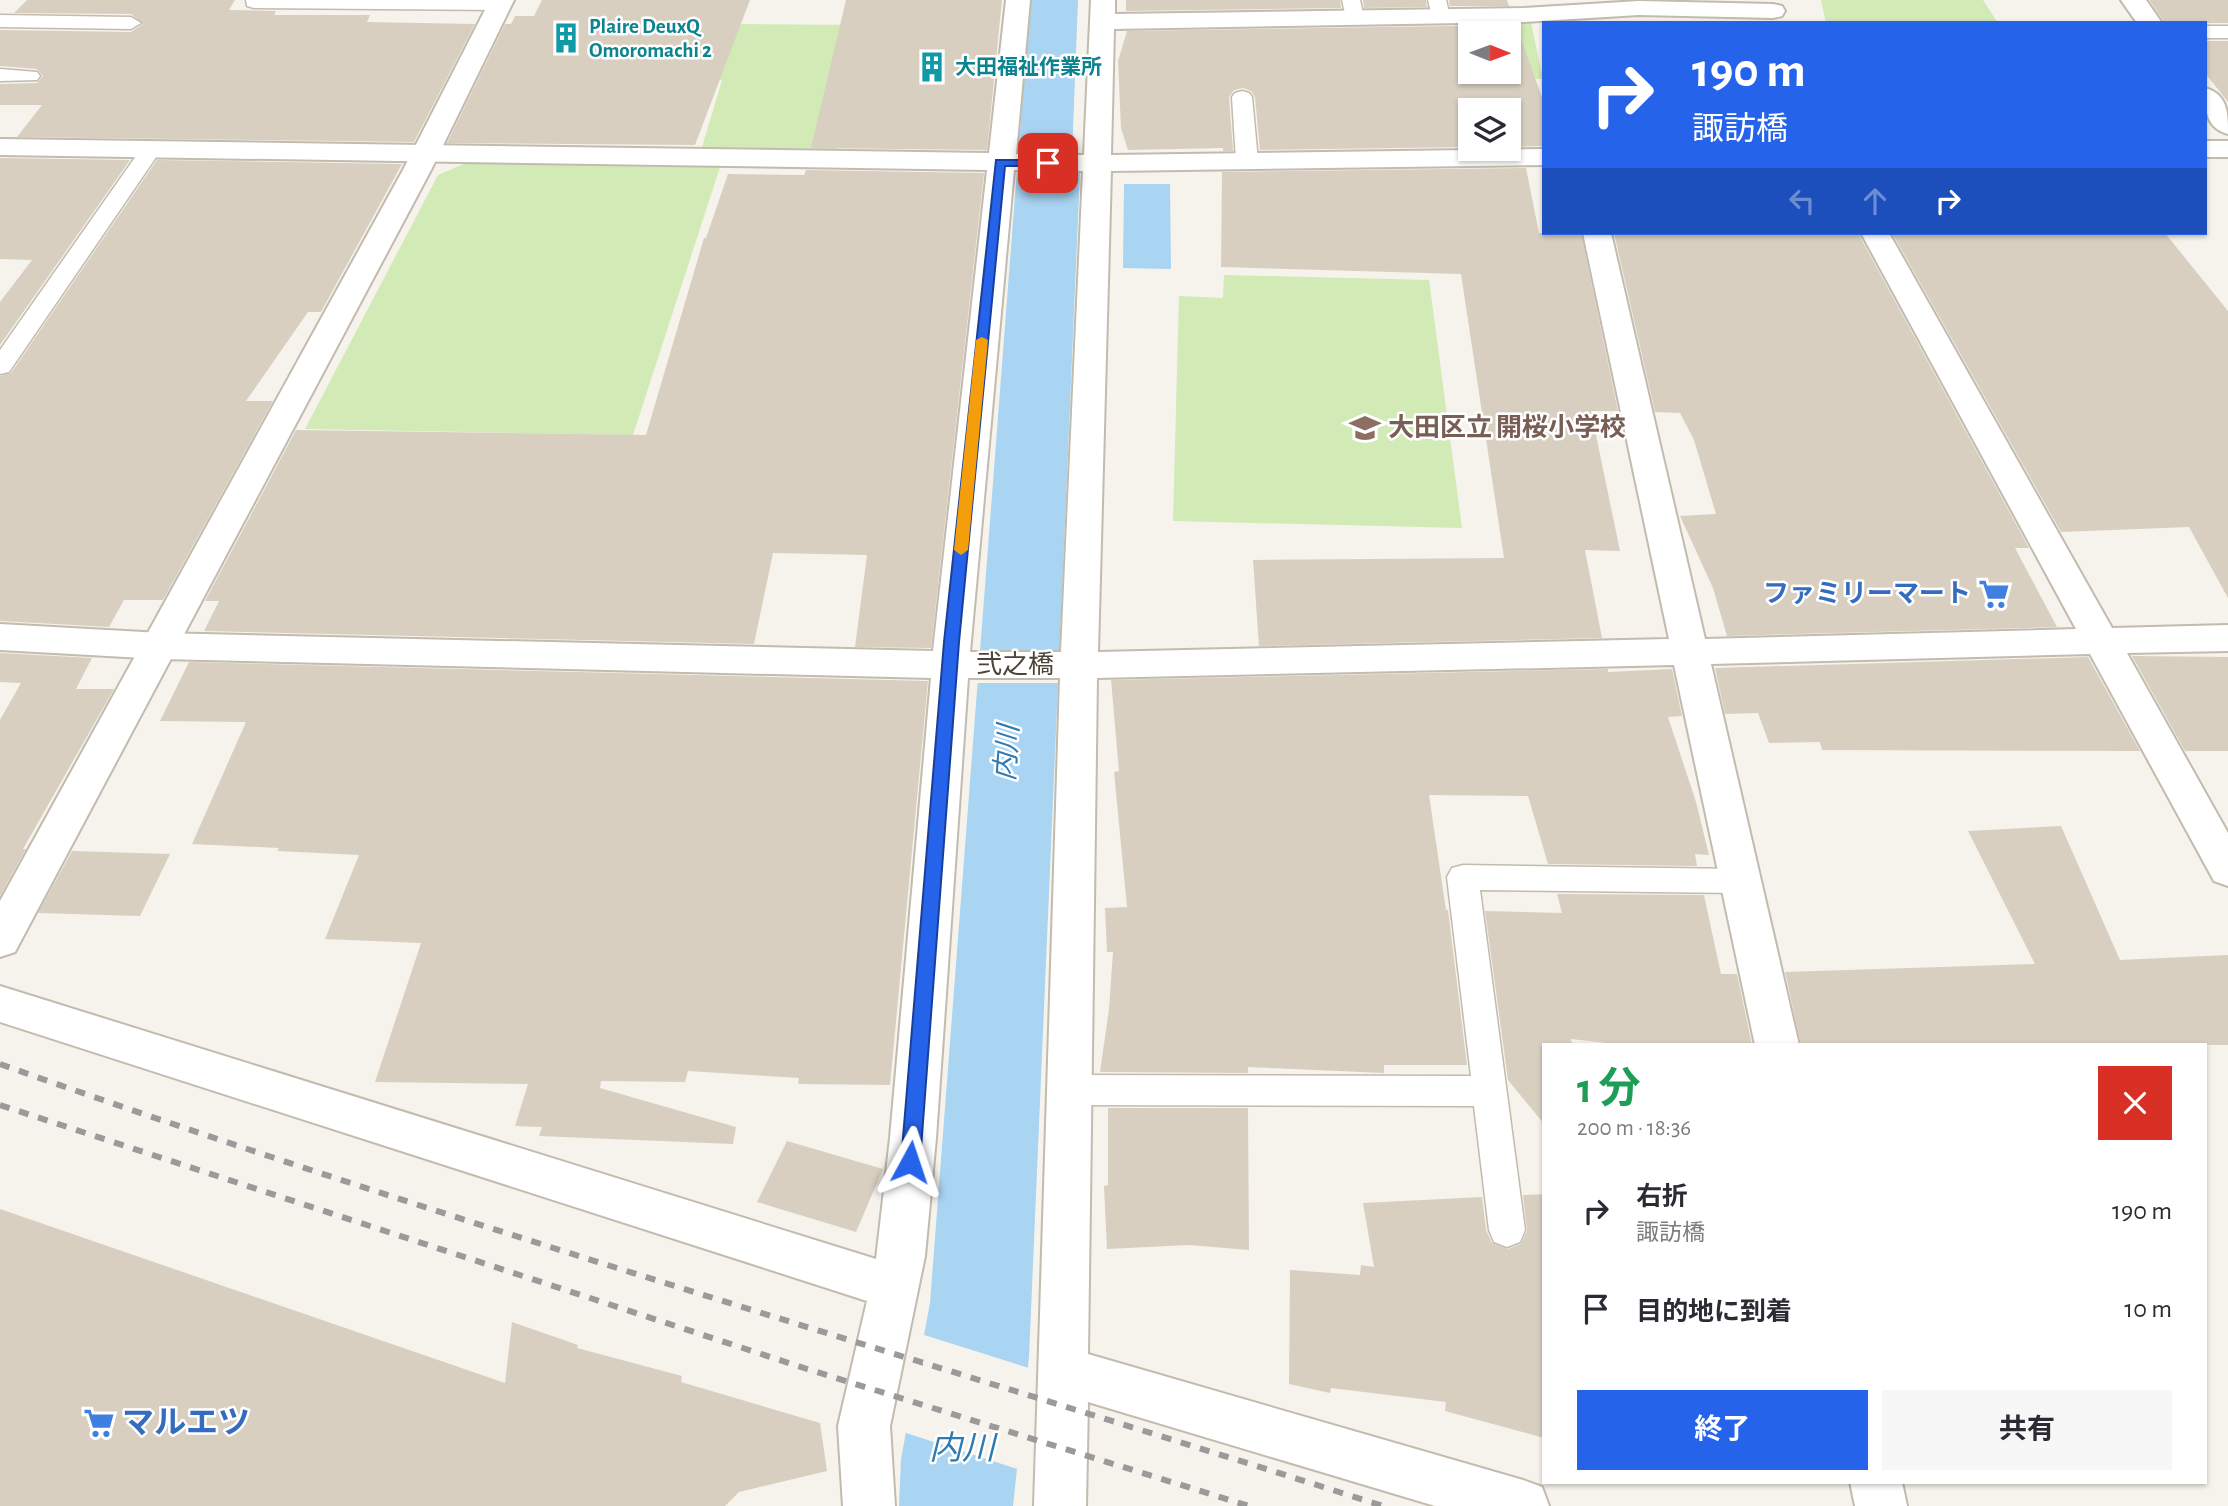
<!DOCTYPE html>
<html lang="ja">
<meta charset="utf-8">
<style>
:root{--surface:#fff;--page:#f7f7f7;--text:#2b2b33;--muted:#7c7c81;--accent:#2563eb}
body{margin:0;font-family:"Alegreya Sans","Noto Sans JP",sans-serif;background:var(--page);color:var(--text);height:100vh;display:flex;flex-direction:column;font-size:26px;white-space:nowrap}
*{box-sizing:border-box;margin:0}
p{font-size:23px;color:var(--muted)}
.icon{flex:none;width:38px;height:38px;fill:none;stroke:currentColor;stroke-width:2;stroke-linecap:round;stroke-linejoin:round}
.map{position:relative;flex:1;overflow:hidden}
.sheet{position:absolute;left:1542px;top:1043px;width:665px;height:441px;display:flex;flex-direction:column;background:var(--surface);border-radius:0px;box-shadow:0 2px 5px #0004}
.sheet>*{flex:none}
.hud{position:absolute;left:1542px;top:21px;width:665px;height:214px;border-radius:0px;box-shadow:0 2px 5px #0004;background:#2563eb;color:#fff;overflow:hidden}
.needle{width:46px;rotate:91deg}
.buttons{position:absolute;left:1458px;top:21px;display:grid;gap:14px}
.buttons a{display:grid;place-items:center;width:63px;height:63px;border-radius:0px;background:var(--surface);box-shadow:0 2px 5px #0004;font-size:35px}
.pin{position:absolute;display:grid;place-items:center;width:60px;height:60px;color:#fff;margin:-30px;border-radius:14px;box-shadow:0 4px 10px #0006}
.me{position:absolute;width:77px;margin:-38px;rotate:5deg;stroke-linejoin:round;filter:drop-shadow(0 0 5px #0008)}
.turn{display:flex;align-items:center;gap:24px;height:147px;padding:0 35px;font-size:32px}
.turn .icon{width:91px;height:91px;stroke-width:2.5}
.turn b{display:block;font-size:49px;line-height:60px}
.lanes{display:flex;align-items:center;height:66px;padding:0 35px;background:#0003;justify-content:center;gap:35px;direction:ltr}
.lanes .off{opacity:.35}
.round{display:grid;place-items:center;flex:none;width:74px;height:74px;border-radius:0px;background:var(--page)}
.headline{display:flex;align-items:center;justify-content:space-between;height:119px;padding:0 35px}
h1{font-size:42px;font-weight:700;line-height:52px;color:#1e9e55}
.action{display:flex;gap:14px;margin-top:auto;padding:14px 35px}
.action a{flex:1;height:80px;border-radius:0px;background:var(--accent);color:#fff;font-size:28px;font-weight:700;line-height:80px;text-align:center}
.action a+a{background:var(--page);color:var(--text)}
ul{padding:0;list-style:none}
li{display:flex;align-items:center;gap:21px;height:98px;padding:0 35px}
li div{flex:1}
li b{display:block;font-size:26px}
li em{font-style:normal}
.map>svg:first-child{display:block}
.green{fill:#d2eab5}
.water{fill:#a9d4f2}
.pier{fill:#f6f3ec}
.building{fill:#d8cfc1;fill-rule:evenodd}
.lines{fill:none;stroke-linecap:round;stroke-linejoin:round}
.service-casing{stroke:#c2bbae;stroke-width:3}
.minor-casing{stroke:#c2bbae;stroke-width:4}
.tertiary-casing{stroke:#c2bbae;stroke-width:4}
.service{fill:#fff;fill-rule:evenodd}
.minor{fill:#fff;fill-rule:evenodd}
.tertiary{fill:#fff;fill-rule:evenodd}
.rail{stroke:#9a9a9a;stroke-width:6;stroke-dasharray:10 10;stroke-linecap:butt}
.route{fill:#2563eb;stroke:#184099;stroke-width:2}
.slow{fill:#f59e0b}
.labels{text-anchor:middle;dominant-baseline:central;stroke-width:5;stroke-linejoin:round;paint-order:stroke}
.far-culture-label{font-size:21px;font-weight:bold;fill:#0d838f;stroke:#fff;text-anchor:start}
.education-label{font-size:26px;font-weight:bold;fill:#785e54;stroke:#fff;text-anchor:start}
.shop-label{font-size:26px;font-weight:bold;fill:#366cbe;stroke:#fff;text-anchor:end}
.street-label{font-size:26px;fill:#4b4439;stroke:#fff}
.water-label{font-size:28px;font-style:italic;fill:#2e7ab2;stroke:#fff}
.near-shop-label{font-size:32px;font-weight:bold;fill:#366cbe;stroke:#fff;text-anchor:start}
.near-water-label{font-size:33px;font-style:italic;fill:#2e7ab2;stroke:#fff}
</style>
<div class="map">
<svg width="2228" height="1506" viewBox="0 0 2228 1506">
<rect width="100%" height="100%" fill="#f6f3ec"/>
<g class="green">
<path d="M1821 0H1983L1998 23H1826Z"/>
<path d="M1479 22H1531L1543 79H1502L1493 72H1508V33H1482Z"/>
<path d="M738 24 864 25 837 149 702 147 722 80 626 79Z"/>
<path d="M466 163 720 167 633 435 305 429 438 175Z"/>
<path d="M1224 275 1429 280 1462 528 1173 521 1179 296 1223 298Z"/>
</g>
<g class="water">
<path d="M1030 0H1078L1072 155 1080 172 1029 1357 1013 1506H899L901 1459 930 1303Z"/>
<path d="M1124 184H1170L1171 269 1123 268Z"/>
</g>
<g class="pier">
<path d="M975 654H1063L1061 683H975L973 686Z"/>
<path d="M921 1334 1032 1369 1020 1470 903 1432Z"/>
</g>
<g class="building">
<path d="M27 0H235L229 10 276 11 274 15H370L367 22 475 24 414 142 17 137 42 105H0V84L37 83 43 76 37 69 0 66V30L131 32 143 24 131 14 14 13Z"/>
<path d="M542 0H750L695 145 447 143 505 24H511L515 16H534Z"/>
<path d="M846 0H1002L987 150 811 148Z"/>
<path d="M1126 0H1340L1341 8 1126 11Z"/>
<path d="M1363 0H1426L1427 7 1364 8Z"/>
<path d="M1449 0H1507L1509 6H1450Z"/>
<path d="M2149 0H2228V23H2165Z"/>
<path d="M1516 25 1544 103V146L1508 147V110H1470V147L1260 150 1255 97 1251 91 1243 88 1234 90 1229 97 1233 151H1223V148L1128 150 1121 128 1118 61 1127 31ZM1470 33H1508V72H1470Z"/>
<path d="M2205 41H2228V102L2205 73Z"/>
<path d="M0 158 130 160 0 345V302L32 260 0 259Z"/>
<path d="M157 160 402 164 321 312H308L246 401H273L163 600H124L109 627 0 621V376L11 373Z"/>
<path d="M1526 168 1539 233H1581L1618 411H1591L1620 551 1585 550 1602 638 1259 646 1253 560 1504 558 1461 274 1221 267 1222 172Z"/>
<path d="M806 170 984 173 931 648 855 647 867 555 773 553 754 644 204 631 219 601H205L296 430 646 435 704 238H706L728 174 804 175Z"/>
<path d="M1614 233H1858L2029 548H2015L2057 627 1727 636 1713 588 1680 516 1716 514 1694 440 1680 413 1655 412Z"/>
<path d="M1892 233H2165L2228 311V598L2189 527 2061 532Z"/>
<path d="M0 653 92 658 76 689H114L23 849H26L0 896V720L21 683 0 682Z"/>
<path d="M2132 656 2228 657V751H2185Z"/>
<path d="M2088 657 2140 751 1822 750 1820 742 1769 743 1758 713 1725 714 1715 668Z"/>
<path d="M189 662 928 681 890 1085 798 1084 799 1078 688 1071 685 1082 601 1081 600 1088 736 1127 733 1144 539 1136 542 1127 515 1126 528 1084 375 1082 421 943 325 939 359 855 277 851 279 848 192 844 246 722 160 721Z"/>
<path d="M1608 669V672L1672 669 1682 716 1668 717 1696 802 1709 855 1695 854 1697 866 1548 864 1528 796 1429 795 1446 910H1448L1467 1065H1384V1073L1248 1067V1073L1100 1072 1109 1009 1113 952H1107L1105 908 1127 907 1114 772 1119 771 1111 680Z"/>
<path d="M2061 826 2120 960 2228 955V1045H1801L1785 972 2035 964 1968 831Z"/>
<path d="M72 851 170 854 140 916 38 913Z"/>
<path d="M1557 894 1704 895 1721 974H1737L1752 1045H1625L1571 1039 1572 1045H1544V1124L1508 1080 1485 911 1562 913Z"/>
<path d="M1108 1108H1248L1249 1250 1189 1245 1107 1249 1104 1186 1108 1185Z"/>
<path d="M787 1141 883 1169 856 1232 757 1202Z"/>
<path d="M1544 1194V1438L1445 1411 1446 1402 1331 1388 1330 1393 1289 1384 1290 1270 1360 1275 1361 1265 1374 1267 1363 1203 1482 1197 1486 1230 1492 1243 1508 1249 1521 1244 1527 1231 1523 1195Z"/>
<path d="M0 1209 505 1383 512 1322 578 1345 577 1348 682 1376 681 1382 820 1423 827 1471 739 1492 725 1506H0Z"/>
</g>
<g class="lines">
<g class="service-casing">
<g id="service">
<path d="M246 0H507L509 4 500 10 254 8 247 6Z"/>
<path d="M1342 0H1360L1364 18 1361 22H1347Z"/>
<path d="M1428 0H1446L1450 16 1447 20H1433Z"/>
<path d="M0 15 131 17 141 23 131 29 0 27Z"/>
<rect x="2205" y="26" width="23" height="12"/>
<path d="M0 69 37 72 40 76 37 80 0 81Z"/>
<path d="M1242 91 1249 93 1252 97 1258 161 1255 166H1239L1236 161 1232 97 1235 93Z"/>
<path d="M150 144 157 146 161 150 9 372 0 374V350L143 146Z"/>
<path d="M1463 865 1739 869 1750 872 1755 881 1750 890 1739 893 1480 890 1525 1230 1520 1242 1507 1247 1494 1242 1489 1230 1474 1106 1070 1105 1058 1101 1053 1090 1058 1079 1070 1075 1471 1076 1447 877 1452 868Z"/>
</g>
</g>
<g class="minor-casing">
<g id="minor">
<path d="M1006 0H1030L1016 154 1084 155 1091 0H1115V14L1523 8 1639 1 1773 4 1782 6 1785 11 1782 16 1773 18 1639 15 1523 22 1114 29 1111 155 1544 149V165L1111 171 1098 652 1669 639 1583 233H1611L1705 639 2076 629 1861 233H1889L2112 628 2228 625V651L2127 653 2228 833V886L2214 881 2090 654 1711 664 1799 1045H1755L1674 665 1097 678 1088 1354 1523 1480 1542 1487 1549 1506H1435L1088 1402 1086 1506H1034L1060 678H968L936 1138 925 1256 890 1426 895 1506H843L838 1426 867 1301 0 1022V986L876 1259 890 1138 931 678 161 659 0 650V624L161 633 933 651 987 170 0 155V139L989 153ZM1014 170 1083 171 1061 652H970Z"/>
<path d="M2121 0H2146L2162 23H2137Z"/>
<path d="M2205 88C2228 94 2228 114 2228 134 2205 128 2205 108 2205 88Z"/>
<rect x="2205" y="141" width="23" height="16"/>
<path d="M1850 1482H1902L1907 1506H1855Z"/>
</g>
</g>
<g class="tertiary-casing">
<path id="tertiary" d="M490 0H514L431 170 15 952 0 957V901L403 170Z"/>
</g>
<use href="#service" class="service"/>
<use href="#minor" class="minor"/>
<use href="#tertiary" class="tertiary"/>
<g class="rail">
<path d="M0 1064C456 1226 922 1359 1383 1506"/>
<path d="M0 1105 807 1369 1249 1506"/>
</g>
</g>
<path class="route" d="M996 160H1048L1054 163 1048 166H1005L959 642 920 1162 917 1168 910 1170 904 1168 901 1162 944 642Z"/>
<path class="slow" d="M982 337 988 340 968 550 961 555 954 550 976 340Z"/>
<defs>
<g id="building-bare" transform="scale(2.415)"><path d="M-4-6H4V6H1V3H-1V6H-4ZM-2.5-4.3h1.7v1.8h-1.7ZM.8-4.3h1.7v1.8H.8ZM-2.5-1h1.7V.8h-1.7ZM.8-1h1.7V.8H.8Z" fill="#0f9aa8" stroke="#fff" stroke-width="2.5" paint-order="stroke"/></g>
<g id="school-bare" transform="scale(2.415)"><path d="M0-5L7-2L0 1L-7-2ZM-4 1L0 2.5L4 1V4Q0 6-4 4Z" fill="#8d6e63" stroke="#fff" stroke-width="2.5" paint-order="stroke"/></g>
<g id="supermarket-bare" transform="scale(2.415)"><path d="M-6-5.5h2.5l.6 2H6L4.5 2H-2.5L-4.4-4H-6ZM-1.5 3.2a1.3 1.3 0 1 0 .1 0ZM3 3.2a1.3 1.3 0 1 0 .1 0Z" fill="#3f7fe0" stroke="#fff" stroke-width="2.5" paint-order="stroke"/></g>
</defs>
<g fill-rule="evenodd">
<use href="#building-bare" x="566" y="38"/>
<use href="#building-bare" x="932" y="67"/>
<use href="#school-bare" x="1365" y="428"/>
<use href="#supermarket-bare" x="1994" y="594"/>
<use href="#supermarket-bare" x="99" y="1423"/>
</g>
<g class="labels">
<g class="far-culture-label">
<text x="589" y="26">Plaire DeuxQ<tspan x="589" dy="24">Omoromachi 2</tspan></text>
<text x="955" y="67">大田福祉作業所</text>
</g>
<g class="education-label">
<text x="1388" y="428">大田区立 開桜小学校</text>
</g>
<g class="shop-label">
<text x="1971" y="594">ファミリーマート</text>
</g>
<g class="street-label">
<text x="1015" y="665">弐之橋</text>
</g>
<g class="water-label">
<text transform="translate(1008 753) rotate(-86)">内川</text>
</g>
<g class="near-shop-label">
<text x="122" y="1423">マルエツ</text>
</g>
<g class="near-water-label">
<text x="962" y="1449">内川</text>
</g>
</g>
</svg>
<div class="buttons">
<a><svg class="needle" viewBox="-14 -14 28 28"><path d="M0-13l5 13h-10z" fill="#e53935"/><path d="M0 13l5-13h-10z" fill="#7c7c81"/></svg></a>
<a><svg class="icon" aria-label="layers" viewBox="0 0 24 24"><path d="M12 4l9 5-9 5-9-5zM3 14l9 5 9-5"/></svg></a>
</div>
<div class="pin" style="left:1048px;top:163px;background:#d93025"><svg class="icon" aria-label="arrive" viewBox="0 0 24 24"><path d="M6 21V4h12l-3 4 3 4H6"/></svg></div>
<svg class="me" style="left:910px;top:1162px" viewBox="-20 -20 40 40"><path d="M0-17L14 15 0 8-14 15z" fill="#2563eb" stroke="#fff" stroke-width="4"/></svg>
<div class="hud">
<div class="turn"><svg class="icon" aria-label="right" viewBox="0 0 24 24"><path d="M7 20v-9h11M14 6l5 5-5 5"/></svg><div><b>190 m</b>諏訪橋</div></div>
<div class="lanes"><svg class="icon off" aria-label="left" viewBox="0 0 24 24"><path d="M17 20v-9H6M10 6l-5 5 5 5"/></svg><svg class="icon off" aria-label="ahead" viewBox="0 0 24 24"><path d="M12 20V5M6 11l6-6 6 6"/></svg><svg class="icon" aria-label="right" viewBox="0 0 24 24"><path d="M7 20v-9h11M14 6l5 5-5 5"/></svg></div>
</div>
<section class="sheet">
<div class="headline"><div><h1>1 分</h1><p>200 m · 18:36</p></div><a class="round" style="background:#d93025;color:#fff"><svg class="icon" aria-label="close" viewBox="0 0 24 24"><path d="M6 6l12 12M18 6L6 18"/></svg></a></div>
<ul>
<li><svg class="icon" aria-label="right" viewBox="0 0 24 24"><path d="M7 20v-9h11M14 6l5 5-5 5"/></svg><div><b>右折</b><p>諏訪橋</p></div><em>190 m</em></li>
<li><svg class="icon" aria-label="arrive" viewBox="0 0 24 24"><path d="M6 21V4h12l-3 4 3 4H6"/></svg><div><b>目的地に到着</b></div><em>10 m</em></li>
</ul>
<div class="action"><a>終了</a><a>共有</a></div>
</section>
</div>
